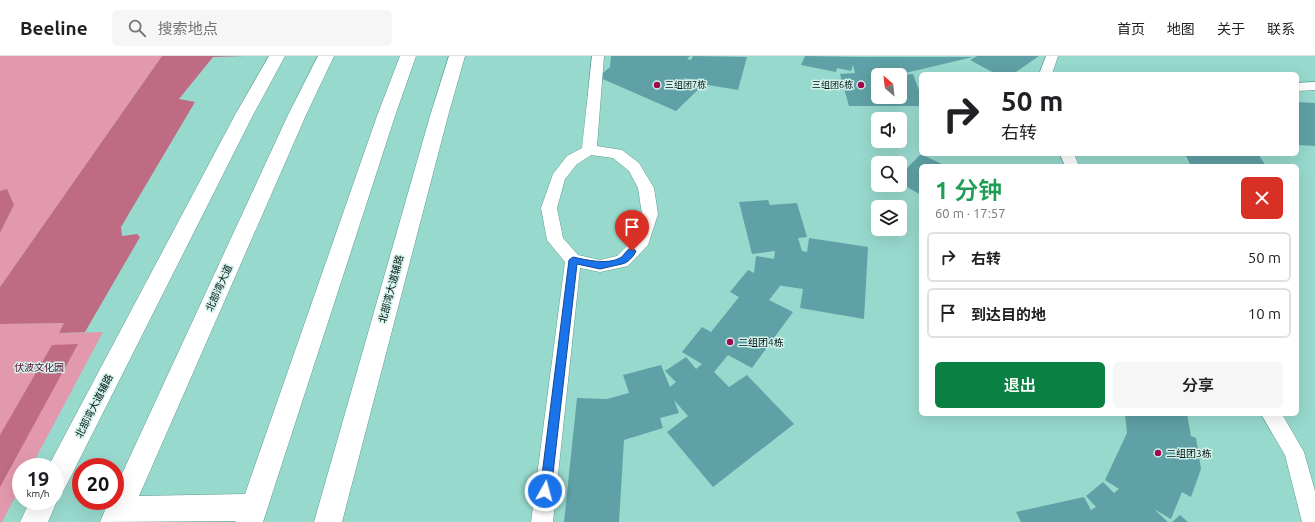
<!DOCTYPE html>
<html lang="zh">
<meta charset="utf-8">
<style>
:root{--surface:#fff;--page:#f6f6f6;--text:#202124;--muted:#757577;--line:#e0e0e0;--accent:#0b8043}
body{margin:0;font-family:Ubuntu,"Noto Sans SC",sans-serif;background:var(--page);color:var(--text);height:100vh;display:flex;flex-direction:column;font-size:15px;white-space:nowrap}
*{box-sizing:border-box;margin:0}
p{font-size:13px;color:var(--muted)}
.icon{flex:none;width:22px;height:22px;fill:none;stroke:currentColor;stroke-width:2;stroke-linecap:round;stroke-linejoin:round}
.map{position:relative;flex:1;overflow:hidden}
.panel{position:absolute;left:919px;top:108px;width:380px;height:252px;display:flex;flex-direction:column;background:var(--surface);border-radius:6px;box-shadow:0 4px 16px #0002}
.panel>*{flex:none}
.hud{position:absolute;left:919px;top:16px;width:380px;height:84px;border-radius:6px;box-shadow:0 4px 16px #0002;background:#fff;color:var(--text);overflow:hidden}
.needle{width:26px;rotate:332deg}
.controls{position:absolute;left:871px;top:12px;display:grid;gap:8px}
.controls a{display:grid;place-items:center;width:36px;height:36px;border-radius:6px;background:var(--surface);box-shadow:0 4px 16px #0002;font-size:20px}
.speed{position:absolute;left:12px;top:402px;display:flex;gap:8px;font-size:20px;font-weight:700;text-align:center}
.speed>*{display:grid;place-content:center;width:52px;height:52px;border-radius:50%;background:var(--surface);box-shadow:0 4px 16px #0002;line-height:1}
.speed small{font-size:10px;font-weight:400}
.speed .limit{border:6px solid #d22;background:#fff;color:#111}
.pin{position:absolute;display:grid;place-items:center;width:34px;height:34px;color:#fff;margin:-41px -17px;border-radius:50% 50% 50% 0;rotate:-45deg;box-shadow:0 0 4px #0007}
.pin .icon{rotate:45deg}
.me{position:absolute;width:44px;margin:-22px;rotate:7deg;stroke-linejoin:round;filter:drop-shadow(0 0 3px #0008)}
.turn{display:flex;align-items:center;gap:14px;height:84px;padding:0 16px;font-size:18px}
.turn .icon{width:52px;height:52px;stroke-width:2.5}
.turn b{display:block;font-size:28px;line-height:34px}
.round{display:grid;place-items:center;flex:none;width:42px;height:42px;border-radius:6px;background:var(--page)}
.headline{display:flex;align-items:center;justify-content:space-between;height:68px;padding:0 16px}
h1{font-size:24px;font-weight:600;line-height:30px;color:#1e9e55}
.button{display:flex;gap:8px;margin-top:auto;padding:8px 16px}
.button a{flex:1;height:46px;border-radius:6px;background:var(--accent);color:#fff;font-size:16px;font-weight:600;line-height:46px;text-align:center}
.button a+a{background:var(--page);color:var(--text)}
ul{padding:0;list-style:none}
li{display:flex;align-items:center;gap:12px;height:50px;margin:0 8px 6px;padding:0 8px;border:2px solid var(--line);border-radius:6px}
li div{flex:1}
li b{display:block;font-size:15px}
li em{font-style:normal}
header{display:flex;align-items:center;gap:24px;box-sizing:border-box;height:56px;padding:0 20px;background:var(--surface);border-bottom:1px solid var(--line)}
header strong{font-size:19px}
nav{display:flex;gap:22px;margin-inline-start:auto;font-size:14px}
.search{width:280px;height:36px;background:var(--page);display:flex;align-items:center;gap:10px;box-sizing:border-box;padding:0 14px;border-radius:6px;color:var(--muted);font-size:15px}
.map>svg:first-child{display:block}
.green{fill:#e399ad}
.forest{fill:#bf6b83}
.building{fill:#5fa1a6}
.lines{fill:none;stroke-linecap:round;stroke-linejoin:round}
.service-casing{stroke:#5d9d92;stroke-width:1}
.secondary-casing{stroke:#5d9d92;stroke-width:1}
.trunk-casing{stroke:#5d9d92;stroke-width:1}
.service{fill:#fff;fill-rule:evenodd}
.secondary{fill:#fff;fill-rule:evenodd}
.trunk{fill:#fff;fill-rule:evenodd}
.route{fill:#1a73e8;stroke:#114b97}
.poi-dot{fill:#a0094f;stroke:#d3f2ec;stroke-width:1.5}
.labels{text-anchor:middle;dominant-baseline:central;stroke-width:3;stroke-linejoin:round;paint-order:stroke}
.far-poi-label{font-size:9px;fill:#001310;stroke:#d3f2ec;text-anchor:start}
.street-label{font-size:10px;fill:#001310;stroke:#d3f2ec}
.poi-label{font-size:10px;fill:#001310;stroke:#d3f2ec;text-anchor:start}
.park-label{font-size:10px;fill:#590c2c;stroke:#d3f2ec}
</style>
<header>
<strong>Beeline</strong>
<div class="search"><svg class="icon" aria-label="search" viewBox="0 0 24 24"><circle cx="10" cy="10" r="6"/><path d="M15 15l6 6"/></svg>搜索地点</div>
<nav><a>首页</a><a>地图</a><a>关于</a><a>联系</a></nav>
</header>
<div class="map">
<svg width="1315" height="466" viewBox="0 0 1315 466">
<rect width="100%" height="100%" fill="#98d9cd"/>
<g class="green">
<path d="M0 0H162L0 231V177L14 149 7 134 0 135Z"/>
<path d="M65 267 59 277 103 276 31 411H21V430L2 466H0V268Z"/>
</g>
<g class="forest">
<path d="M162 0H246L213 1 179 43 195 46 121 171 122 180 137 178 140 181 85 276 59 277 64 267 0 268V231Z"/>
<path d="M7 133 14 149 0 177V135Z"/>
<path d="M78 288 0 431V379L52 289Z"/>
</g>
<g class="building">
<path d="M611 0H690L687 3 691 4 693 0 747 1 738 34 696 27 697 24 682 22 702 30 676 55 598 21 610 11Z"/>
<path d="M805 0 857 1H973L897 19H878V41H900V19L913 18 921 40V50H849L840 18 855 17 853 9 851 15 837 12 836 16 801 9Z"/>
<path d="M977 0H1039L1013 18H996L970 4Z"/>
<path d="M1297 46 1315 47V90L1297 89Z"/>
<path d="M921 98 946 110H921V139L900 127V119Z"/>
<path d="M1185 98H1258L1266 110H1191Z"/>
<path d="M768 144 770 149 797 147 807 181 798 182 802 195 807 196 809 182 868 191 864 263 800 252 803 233 776 229 780 230 769 244 793 256 752 312 728 299 714 316 729 331 747 319 794 368 713 431 667 376 688 360 674 344 679 357 660 362 663 372 624 384 619 466H564L577 342 607 343 629 337 623 319 661 309 670 331 676 326 665 315 686 301 696 313 702 308 682 296 702 271 711 276 739 241 730 236 748 214 754 217 756 200 774 203 775 195 752 198 739 146Z"/>
<path d="M1125 358H1187L1191 380 1196 382 1201 413 1191 441 1182 436 1171 463 1154 453 1168 466H1021L1016 456 1084 441 1091 454 1096 451 1086 440 1103 426 1114 437 1119 433 1105 424 1127 377Z"/>
<path d="M1180 459 1188 466H1172Z"/>
</g>
<g class="lines">
<g class="service-casing">
<g id="service">
<path d="M592 0H604L597 90 622 94 639 107 654 132 658 158 648 189 628 210 600 216 580 212 553 466H531L565 206 547 184 541 152 553 118 567 100 582 92ZM591 99 613 102 629 115 638 132 642 158 635 182 617 200 600 204 578 199 563 182 557 152 565 123 577 108Z"/>
<path d="M1046 0H1058L1052 18H1042L1040 16Z"/>
<path d="M1315 26V34L1297 35V27Z"/>
<path d="M1060 98H1074L1079 110H1065Z"/>
<path d="M1261 358H1282L1304 396 1315 435V466H1302L1285 399Z"/>
</g>
</g>
<g class="secondary-casing">
<g id="secondary">
<path d="M269 0H285L253 59 64 434 55 438V411H48L235 59Z"/>
<path d="M449 0H465L448 60 342 466H314L430 60Z"/>
<path d="M55 439 57 445 48 466H20L30 445H55Z"/>
</g>
</g>
<g class="trunk-casing">
<path id="trunk" d="M318 0H334L306 59 139 440 245 438 377 60 400 0H416L395 60 263 466H235L236 465 100 466 109 445H115V433L288 59Z"/>
</g>
<use href="#service" class="service"/>
<use href="#secondary" class="secondary"/>
<use href="#trunk" class="trunk"/>
</g>
<path class="route" d="M632 192 636 195C634 200 628 207 622 208L600 213 577 208 551 435 549 439 545 441 541 439 540 435 569 204 573 201C587 204 607 209 620 202 625 199 626 193 632 192Z"/>
<g class="poi-dot">
<circle cx="657" cy="29" r="4"/>
<circle cx="861" cy="29" r="4"/>
<circle cx="730" cy="286" r="4"/>
<circle cx="1158" cy="397" r="4"/>
</g>
<g class="labels">
<g class="far-poi-label">
<text x="665" y="29">三组团7栋</text>
<text x="853" y="29" text-anchor="end">三组团6栋</text>
</g>
<g class="street-label">
<text transform="translate(219 232) rotate(-66)">北部湾大道</text>
<text transform="translate(391 233) rotate(-75)">北部湾大道辅路</text>
<text transform="translate(94 350) rotate(-63)">北部湾大道辅路</text>
</g>
<g class="poi-label">
<text x="738" y="286">二组团4栋</text>
<text x="1166" y="397">二组团3栋</text>
</g>
<g class="park-label">
<text x="39" y="311">伏波文化园</text>
</g>
</g>
</svg>
<div class="controls">
<a><svg class="needle" viewBox="-14 -14 28 28"><path d="M0-13l5 13h-10z" fill="#e53935"/><path d="M0 13l5-13h-10z" fill="#757577"/></svg></a>
<a><svg class="icon" aria-label="sound" viewBox="0 0 24 24"><path d="M4 9h4l5-4v14l-5-4H4zM17 9q2 3 0 6"/></svg></a>
<a><svg class="icon" aria-label="search" viewBox="0 0 24 24"><circle cx="10" cy="10" r="6"/><path d="M15 15l6 6"/></svg></a>
<a><svg class="icon" aria-label="layers" viewBox="0 0 24 24"><path d="M12 4l9 5-9 5-9-5zM3 14l9 5 9-5"/></svg></a>
</div>
<div class="speed"><div>19<small>km/h</small></div><div class="limit">20</div></div>
<div class="pin" style="left:632px;top:195px;background:#d93025"><svg class="icon" aria-label="arrive" viewBox="0 0 24 24"><path d="M6 21V4h12l-3 4 3 4H6"/></svg></div>
<svg class="me" style="left:545px;top:435px" viewBox="-20 -20 40 40"><circle r="17" fill="#1a73e8" stroke="#fff" stroke-width="3"/><path d="M0-11L8 9 0 5-8 9z" fill="#fff"/></svg>
<div class="hud">
<div class="turn"><svg class="icon" aria-label="right" viewBox="0 0 24 24"><path d="M7 20v-9h11M14 6l5 5-5 5"/></svg><div><b>50 m</b>右转</div></div>
</div>
<section class="panel">
<div class="headline"><div><h1>1 分钟</h1><p>60 m · 17:57</p></div><a class="round" style="background:#d93025;color:#fff"><svg class="icon" aria-label="close" viewBox="0 0 24 24"><path d="M6 6l12 12M18 6L6 18"/></svg></a></div>
<ul>
<li><svg class="icon" aria-label="right" viewBox="0 0 24 24"><path d="M7 20v-9h11M14 6l5 5-5 5"/></svg><div><b>右转</b></div><em>50 m</em></li>
<li><svg class="icon" aria-label="arrive" viewBox="0 0 24 24"><path d="M6 21V4h12l-3 4 3 4H6"/></svg><div><b>到达目的地</b></div><em>10 m</em></li>
</ul>
<div class="button"><a>退出</a><a>分享</a></div>
</section>
</div>
